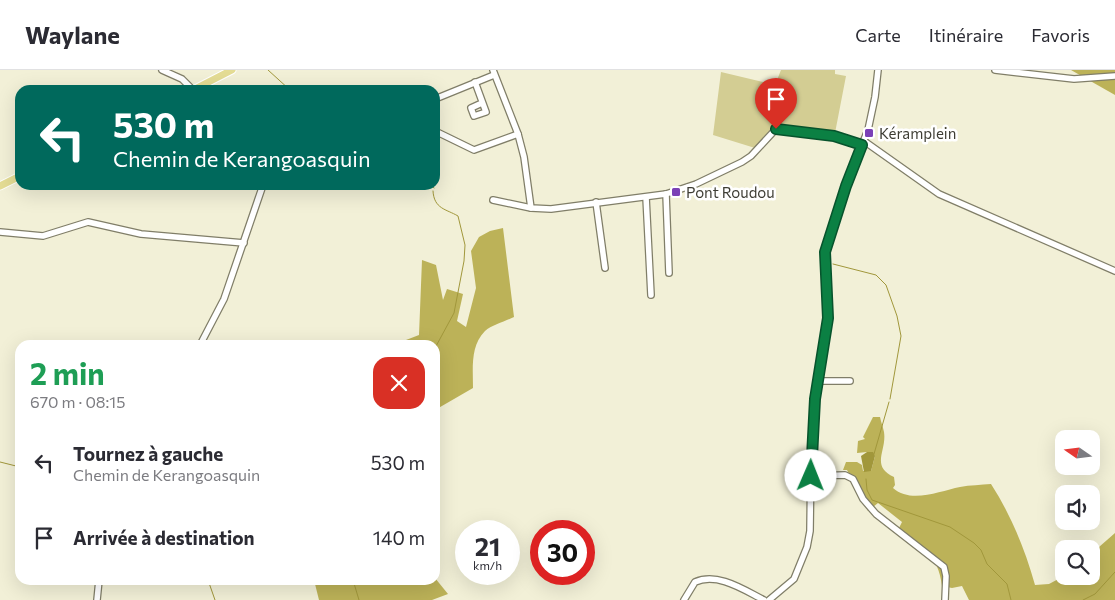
<!DOCTYPE html>
<html lang="fr">
<meta charset="utf-8">
<style>
:root{--surface:#fff;--page:#f7f7f7;--text:#2b2b33;--muted:#7c7c81;--line:#e1e1e2}
body{margin:0;font-family:Commissioner,sans-serif;background:var(--page);color:var(--text);height:100vh;display:flex;flex-direction:column;font-size:19px;white-space:nowrap}
*{box-sizing:border-box;margin:0}
p{font-size:16px;color:var(--muted)}
.icon{flex:none;width:28px;height:28px;fill:none;stroke:currentColor;stroke-width:2;stroke-linecap:round;stroke-linejoin:round}
.map{position:relative;flex:1;overflow:hidden}
.sheet{position:absolute;left:15px;top:270px;width:425px;height:245px;display:flex;flex-direction:column;background:var(--surface);border-radius:15px;box-shadow:0 5px 20px #0002}
.sheet>*{flex:none}
.banner{position:absolute;left:15px;top:15px;width:425px;height:105px;border-radius:15px;box-shadow:0 5px 20px #0002;background:#00695c;color:#fff;overflow:hidden}
.needle{width:32px;rotate:284deg}
.tools{position:absolute;left:1055px;top:360px;display:grid;gap:10px}
.tools a{display:grid;place-items:center;width:45px;height:45px;border-radius:10px;background:var(--surface);box-shadow:0 5px 20px #0002;font-size:25px}
.speed{position:absolute;left:455px;top:450px;display:flex;gap:10px;font-size:25px;font-weight:700;text-align:center}
.speed>*{display:grid;place-content:center;width:65px;height:65px;border-radius:50%;background:var(--surface);box-shadow:0 5px 20px #0002;line-height:1}
.speed small{font-size:12px;font-weight:400}
.speed .limit{border:8px solid #d22;background:#fff;color:#111}
.pin{position:absolute;display:grid;place-items:center;width:42px;height:42px;color:#fff;margin:-51px -21px;border-radius:50% 50% 50% 0;rotate:-45deg;box-shadow:0 0 5px #0007}
.pin .icon{rotate:45deg}
.me{position:absolute;width:55px;margin:-28px;rotate:1deg;stroke-linejoin:round;filter:drop-shadow(0 0 4px #0008)}
.turn{display:flex;align-items:center;gap:18px;height:105px;padding:0 15px;font-size:22px}
.turn .icon{width:65px;height:65px;stroke-width:2.5}
.turn b{display:block;font-size:35px;line-height:42px}
.round{display:grid;place-items:center;flex:none;width:52px;height:52px;border-radius:15px;background:var(--page)}
.overview{display:flex;align-items:center;justify-content:space-between;height:85px;padding:0 15px}
h1{font-size:30px;font-weight:700;line-height:38px;color:#1e9e55}
ul{padding:0;list-style:none}
li{display:flex;align-items:center;gap:15px;height:75px;padding:0 15px}
li div{flex:1}
li b{display:block;font-size:19px}
li em{font-style:normal}
header{display:flex;align-items:center;gap:30px;box-sizing:border-box;height:70px;padding:0 25px;background:var(--surface);border-bottom:1px solid var(--line)}
header strong{font-size:24px}
nav{display:flex;gap:28px;margin-inline-start:auto;font-size:18px}
.map>svg:first-child{display:block}
.green{fill:#d3cd93}
.forest{fill:#bcb258}
.water{fill:#a1973b}
.lines{fill:none;stroke-linecap:round;stroke-linejoin:round}
.stream{stroke:#a1973b;stroke-width:1}
.minor-casing{stroke:#807e68;stroke-width:8}
.major-casing{stroke:#fff;stroke-width:9}
.minor{stroke:#fff;stroke-width:5.5}
.major{stroke:#e4dc94;stroke-width:7}
.route-casing{stroke:#07532c;stroke-width:12}
.route{stroke:#0b8043;stroke-width:9}
.poi-dot{fill:#7b40b6;stroke:#fff;stroke-width:2}
.labels{text-anchor:middle;dominant-baseline:central;stroke-width:5;stroke-linejoin:round;paint-order:stroke}
.poi-label{font-size:15px;fill:#3e3d34;stroke:#fff;text-anchor:start}
</style>
<header>
<strong>Waylane</strong>
<nav><a>Carte</a><a>Itinéraire</a><a>Favoris</a></nav>
</header>
<div class="map">
<svg width="1115" height="530" viewBox="0 0 1115 530">
<rect width="100%" height="100%" fill="#f2f0d7"/>
<path class="green" d="M781 0H835V4L846 6 835 63 773 56 755 78 713 65 721 2 775 15Z"/>
<g class="forest">
<path d="M1071 0H1115V25Z"/>
<path d="M503 158 514 247C506 251 492 255 485 261 470 276 473 299 473 318L435 340V275H393L419 265 422 190 436 195 443 230 447 219 463 224 457 251 466 257 476 218 471 181 479 167 490 161Z"/>
<path d="M873 347H880C881 352 883 357 884 362 887 381 870 396 894 407L895 415 893 418C911 434 940 421 960 417 970 415 981 415 991 414 1011 445 1025 479 1035 515L1049 514 1064 506H1091V484L1115 463V530H969L962 516 952 518 942 516C938 483 922 479 897 462L902 452 878 433 868 441 847 400H843L846 392H857L862 395 863 401H871L875 386 867 382 857 383 858 371 865 369 863 367Z"/>
<path d="M435 508 448 524 432 530H319L314 510H435Z"/>
</g>
<path class="water" d="M867 382H873L875 386 871 401 864 402 861 386Z"/>
<g class="lines">
<g class="stream">
<path d="M268 0 290 20"/>
<path d="M432 115 434 118"/>
<path d="M433 121C434 139 446 139 458 146L465 175 464 191 454 243 435 278"/>
<path d="M833 194 876 205 886 215 897 246 901 266 890 329"/>
<path d="M17 376 20 383"/>
<path d="M874 384 889 332"/>
<path d="M0 392 20 397"/>
<path d="M866 409 867 420 872 430 950 457 974 473 981 480 987 494 1007 514 1011 530"/>
<path d="M208 510 215 530"/>
<path d="M353 510 359 530"/>
<path d="M1083 530 1095 524 1115 502"/>
</g>
<g class="minor-casing">
<g id="minor">
<path d="M162 0 182 9 190 17V20"/>
<path d="M493 0 518 64 524 87 531 138"/>
<path d="M995 0 1074 9 1115 6"/>
<path d="M475 12 486 42 474 46 471 38 482 33"/>
<path d="M435 29 494 5"/>
<path d="M435 61 474 80 518 64"/>
<path d="M864 71 939 124 1115 201"/>
<path d="M666 124 669 203"/>
<path d="M646 127 651 225"/>
<path d="M493 130 531 138 551 139 666 124 696 114 742 92 751 86 776 59 834 65 862 75"/>
<path d="M596 132 605 198"/>
<path d="M0 162 43 166 88 152 141 164 244 173"/>
<path d="M200 275 224 229 263 115"/>
<path d="M818 311H850"/>
<path d="M811 406 845 405 853 409 863 429 876 444 944 497 946 506 945 530"/>
<path d="M97 530 99 510"/>
<path d="M684 530 695 512C718 502 744 520 764 530"/>
<path d="M769 530 794 509 807 477 810 461 811 386 814 339 828 248 825 182 845 116 868 60 875 27 878 0"/>
</g>
</g>
<g class="major-casing">
<g id="major">
<path d="M193 20 232 0"/>
<path d="M0 116 20 106"/>
</g>
</g>
<use href="#minor" class="minor"/>
<use href="#major" class="major"/>
</g>
<g class="lines">
<g class="route-casing">
<path id="route" d="M776 59 834 66 862 75 846 116 825 182 828 248 815 329 811 406"/>
</g>
<use href="#route" class="route"/>
</g>
<g class="poi-dot">
<rect x="864" y="58" width="10" height="10" rx="2.5"/>
<rect x="671" y="117" width="10" height="10" rx="2.5"/>
</g>
<g class="labels">
<g class="poi-label">
<text x="879" y="63">Kéramplein</text>
<text x="686" y="122">Pont Roudou</text>
</g>
</g>
</svg>
<div class="tools">
<a><svg class="needle" viewBox="-14 -14 28 28"><path d="M0-13l5 13h-10z" fill="#e53935"/><path d="M0 13l5-13h-10z" fill="#7c7c81"/></svg></a>
<a><svg class="icon" aria-label="sound" viewBox="0 0 24 24"><path d="M4 9h4l5-4v14l-5-4H4zM17 9q2 3 0 6"/></svg></a>
<a><svg class="icon" aria-label="search" viewBox="0 0 24 24"><circle cx="10" cy="10" r="6"/><path d="M15 15l6 6"/></svg></a>
</div>
<div class="speed"><div>21<small>km/h</small></div><div class="limit">30</div></div>
<div class="pin" style="left:776px;top:59px;background:#d93025"><svg class="icon" aria-label="arrive" viewBox="0 0 24 24"><path d="M6 21V4h12l-3 4 3 4H6"/></svg></div>
<svg class="me" style="left:811px;top:406px" viewBox="-20 -20 40 40"><circle r="19" fill="#fff"/><path d="M0-13L10 11 0 6-10 11z" fill="#0b8043"/></svg>
<div class="banner">
<div class="turn"><svg class="icon" aria-label="left" viewBox="0 0 24 24"><path d="M17 20v-9H6M10 6l-5 5 5 5"/></svg><div><b>530 m</b>Chemin de Kerangoasquin</div></div>
</div>
<section class="sheet">
<div class="overview"><div><h1>2 min</h1><p>670 m · 08:15</p></div><a class="round" style="background:#d93025;color:#fff"><svg class="icon" aria-label="close" viewBox="0 0 24 24"><path d="M6 6l12 12M18 6L6 18"/></svg></a></div>
<ul>
<li><svg class="icon" aria-label="left" viewBox="0 0 24 24"><path d="M17 20v-9H6M10 6l-5 5 5 5"/></svg><div><b>Tournez à gauche</b><p>Chemin de Kerangoasquin</p></div><em>530 m</em></li>
<li><svg class="icon" aria-label="arrive" viewBox="0 0 24 24"><path d="M6 21V4h12l-3 4 3 4H6"/></svg><div><b>Arrivée à destination</b></div><em>140 m</em></li>
</ul>
</section>
</div>
